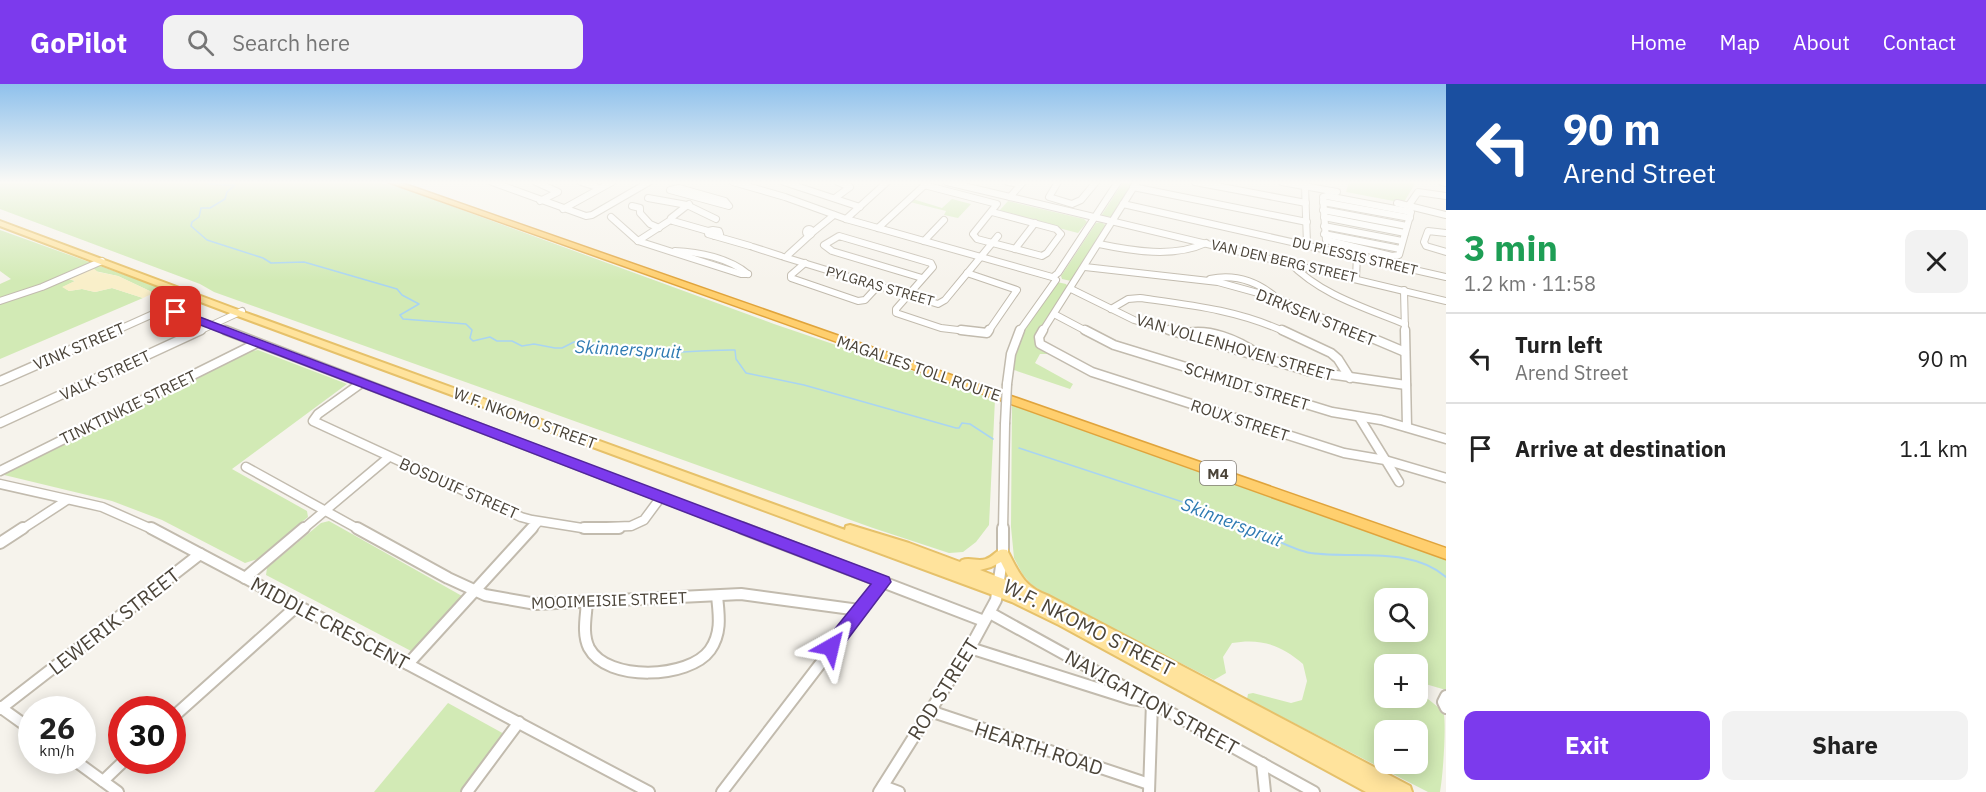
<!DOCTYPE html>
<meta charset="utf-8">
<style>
:root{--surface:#fff;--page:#f2f2f2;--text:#222;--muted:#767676;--line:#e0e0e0;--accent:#7c3aed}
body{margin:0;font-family:"IBM Plex Sans",sans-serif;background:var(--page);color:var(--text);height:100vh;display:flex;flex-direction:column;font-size:22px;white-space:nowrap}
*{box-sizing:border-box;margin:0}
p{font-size:20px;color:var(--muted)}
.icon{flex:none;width:33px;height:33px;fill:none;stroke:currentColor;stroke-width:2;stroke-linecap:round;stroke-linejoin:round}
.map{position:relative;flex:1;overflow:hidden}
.drawer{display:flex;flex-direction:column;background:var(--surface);width:540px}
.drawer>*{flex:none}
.guide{background:#1a4fa0;color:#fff;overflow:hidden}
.tools{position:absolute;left:1374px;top:504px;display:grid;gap:12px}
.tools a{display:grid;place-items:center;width:54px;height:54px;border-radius:12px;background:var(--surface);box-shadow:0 3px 15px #0003;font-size:30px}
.speed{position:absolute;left:18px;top:612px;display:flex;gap:12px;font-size:30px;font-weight:700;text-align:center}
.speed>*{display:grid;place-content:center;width:78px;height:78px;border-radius:50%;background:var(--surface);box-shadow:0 3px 15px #0003;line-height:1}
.speed small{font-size:15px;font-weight:400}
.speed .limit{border:9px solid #d22;background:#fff;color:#111}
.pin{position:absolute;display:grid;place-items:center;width:51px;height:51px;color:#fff;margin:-26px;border-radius:12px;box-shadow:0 3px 9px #0006}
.me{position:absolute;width:66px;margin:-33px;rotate:37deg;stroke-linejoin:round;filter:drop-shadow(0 0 4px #0008)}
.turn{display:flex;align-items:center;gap:21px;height:126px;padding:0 18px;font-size:27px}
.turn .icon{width:78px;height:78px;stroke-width:2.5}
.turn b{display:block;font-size:42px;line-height:51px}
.round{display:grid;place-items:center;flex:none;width:63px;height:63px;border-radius:12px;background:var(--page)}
.summary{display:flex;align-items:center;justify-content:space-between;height:102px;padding:0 18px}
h1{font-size:36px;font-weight:700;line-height:45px;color:#1e9e55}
.button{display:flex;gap:12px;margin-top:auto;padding:12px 18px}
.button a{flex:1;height:69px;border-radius:12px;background:var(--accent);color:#fff;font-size:24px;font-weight:700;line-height:69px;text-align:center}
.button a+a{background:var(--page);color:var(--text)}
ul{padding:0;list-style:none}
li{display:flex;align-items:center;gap:18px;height:90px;padding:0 18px;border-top:2px solid var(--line)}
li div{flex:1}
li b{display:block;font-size:22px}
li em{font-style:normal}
header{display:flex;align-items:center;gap:36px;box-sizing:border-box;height:84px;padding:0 30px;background:var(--accent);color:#fff}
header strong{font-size:28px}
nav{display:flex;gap:33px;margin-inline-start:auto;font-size:21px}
.search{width:420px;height:54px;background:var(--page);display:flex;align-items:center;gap:15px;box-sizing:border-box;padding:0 21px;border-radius:12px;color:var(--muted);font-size:22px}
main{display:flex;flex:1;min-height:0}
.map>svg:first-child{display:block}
.green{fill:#d2eab5;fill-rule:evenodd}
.sand{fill:#f9efc9}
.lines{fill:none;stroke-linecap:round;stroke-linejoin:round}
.stream-far1{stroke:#a9d4f2;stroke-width:1.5}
.stream{stroke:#a9d4f2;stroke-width:2}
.minor-far2-casing{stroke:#c2bbae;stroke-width:8}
.minor-far1-casing{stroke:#c2bbae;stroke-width:11}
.minor-casing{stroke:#c2bbae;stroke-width:14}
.major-casing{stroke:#e6c16a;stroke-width:4}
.highway-casing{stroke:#e0a43c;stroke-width:3}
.minor-far2{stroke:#fff;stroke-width:6}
.minor-far1{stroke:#fff;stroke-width:8}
.minor{stroke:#fff;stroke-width:10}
.major{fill:#ffe39c;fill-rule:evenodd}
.highway{fill:#ffcf6e;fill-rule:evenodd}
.minor-bridge-casing{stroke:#c2bbae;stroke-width:11;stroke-linecap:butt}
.minor-bridge{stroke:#fff;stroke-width:8}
.route{fill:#7c3aed;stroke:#51269a;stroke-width:1.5}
.labels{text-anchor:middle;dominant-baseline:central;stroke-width:4.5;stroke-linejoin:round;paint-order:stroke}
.far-street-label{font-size:14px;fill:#4b4439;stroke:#fff}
.shield{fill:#fff;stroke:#817c74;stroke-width:1.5}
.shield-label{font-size:15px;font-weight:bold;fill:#4b4439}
.street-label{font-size:16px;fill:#4b4439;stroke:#fff}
.water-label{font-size:18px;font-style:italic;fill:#2e7ab2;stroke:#fff}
.near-street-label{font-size:20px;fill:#4b4439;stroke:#fff}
</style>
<header>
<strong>GoPilot</strong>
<div class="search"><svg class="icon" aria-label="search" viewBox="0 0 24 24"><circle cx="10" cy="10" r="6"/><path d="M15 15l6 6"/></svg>Search here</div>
<nav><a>Home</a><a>Map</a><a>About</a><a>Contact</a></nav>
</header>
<main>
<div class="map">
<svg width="1446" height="708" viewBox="0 0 1446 708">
<rect width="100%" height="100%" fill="#f6f3ec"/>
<g class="green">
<path d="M0 98H373L394 101 774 240 995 315 989 441 976 458 963 468 949 469 873 444 214 208 200 200 0 125Z"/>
<path d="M1123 98H1134L1112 133 1101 132Z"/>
<path d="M1349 98H1416L1404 118H1399L1346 108Z"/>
<path d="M913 115 942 124 952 115 971 120 958 134 944 131 946 127 910 118Z"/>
<path d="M1008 117 1084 135 1087 138 1078 149 1001 129 999 127Z"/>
<path d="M1101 138 1107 142 1071 197 1062 195 1061 192 1096 139Z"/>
<path d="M0 146 164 205 154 209 118 192 95 187 68 195 75 197 63 203 69 207 82 205 95 208 112 204 143 214 0 275V200L11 195 0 187Z"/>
<path d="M1057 198 1066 200 1068 203 1035 256 1037 262 1048 270H1040L1035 279 1073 300 1070 305 1011 285 1019 254Z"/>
<path d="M258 266 347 300 232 385 307 427 308 433 258 475 245 479 162 436 112 417 0 390 252 267Z"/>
<path d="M1012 320 1446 474V606L1422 599 1419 609C1428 615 1439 622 1444 631 1446 645 1443 692 1440 708H1428L1247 615 1248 610 1253 609 1291 619 1302 616 1307 597 1303 580C1281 561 1261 554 1232 559L1223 573 1226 589 1214 596 1049 512 1032 501 1023 491 1014 474 1011 443ZM1384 514H1418V548H1384ZM1384 580H1418V614H1384ZM1384 646H1418V680H1384Z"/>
<path d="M329 437 462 512 413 568 266 491 267 484 321 439Z"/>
<path d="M448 619 506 651 463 708H374Z"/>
</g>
<path class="sand" d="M92 183 98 188 118 192 154 209 143 214 112 204 95 208 82 205 69 207 62 203 75 197 67 194Z"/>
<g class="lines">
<g class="stream-far1">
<path d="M213 98 208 100 235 101 227 108 225 115 210 124H201L199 133 192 138 191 142 207 156 263 174 271 179 304 178 397 205 402 211 419 220 400 231 403 235 466 240 472 246 470 254 473 257 490 253 497 257H512L522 262 534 260 555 264H562L574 258C625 279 682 265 735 266L736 275 746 289 804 301 956 344H959L962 339 970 340 993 355"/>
<path d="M1019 364 1213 428 1255 446"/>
</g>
<path class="stream" d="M1251 444C1268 452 1293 466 1311 469 1354 475 1411 462 1446 493"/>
<g class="minor-far2-casing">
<g id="minor-far2">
<path d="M492 98 586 132 592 131 649 98"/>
<path d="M536 98 558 108 540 117"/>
<path d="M581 98 600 104"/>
<path d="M733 98 785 113 846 135 1052 193"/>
<path d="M784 98 860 123"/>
<path d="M947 98 1446 217"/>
<path d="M1008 98 1020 100"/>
<path d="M1058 98 1049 113 1072 120 1081 116 1096 98"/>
<path d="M1195 98 1306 119"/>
<path d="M1282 98 1337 108"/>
<path d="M1442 98 1446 99"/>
<path d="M924 101 997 120 973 150 977 155 1042 172 1047 169 1061 150 1056 145 992 128"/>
<path d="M1305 102 1307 160"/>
<path d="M1133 103 1307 138"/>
<path d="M679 104 725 117 729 122 670 106Z"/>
<path d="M1327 112 1411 128 1399 171 1392 172 1326 156 1323 113Z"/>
<path d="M1010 113 1023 98"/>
<path d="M648 114 687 121 716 135"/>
<path d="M835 114 850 103 838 98"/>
<path d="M1323 118 1410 134"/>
<path d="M1397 119 1446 131"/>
<path d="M1123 120 1446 193"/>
<path d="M1409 121 1418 108 1446 112"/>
<path d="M632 122 640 124V129L650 140 659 144"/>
<path d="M563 125 612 98"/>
<path d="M1323 126 1407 142"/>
<path d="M611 133 638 157 741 190H748"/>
<path d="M1324 133 1405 149"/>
<path d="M671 134 689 120"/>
<path d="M846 135 887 98"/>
<path d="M673 137 708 147"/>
<path d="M1324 142 1402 157"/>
<path d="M878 144 928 98"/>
<circle cx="809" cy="148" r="3"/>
<path d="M713 146 719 147 720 150 715 152 708 150V147Z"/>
<path d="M813 148 834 131"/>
<path d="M1446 149 1428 147 1424 158 1426 162 1446 168"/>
<path d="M1324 150 1400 165"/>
<path d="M715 152 750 162"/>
<path d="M638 157 669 137"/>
<path d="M924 157 944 136"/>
<path d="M1099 160C1132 167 1174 174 1206 159"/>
<path d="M753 163 781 172"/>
<path d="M1015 165 1035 139"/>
<path d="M675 167C699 168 729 174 748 190"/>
<path d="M788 171 811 150"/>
<path d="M784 173 938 220 945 216 998 152"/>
<path d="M1289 178C1321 211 1363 223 1405 240"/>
<path d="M805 179 791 191V194L858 217 865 216 878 202"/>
<path d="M1085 183 1218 198 1276 214 1356 248"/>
<path d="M967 189 1017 206 988 248"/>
<path d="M1053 193 1058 189 1118 98"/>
<path d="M922 194 832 167 824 161 839 152 931 179 933 183 896 225V229L941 244 975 248"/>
<path d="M1356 194 1357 171"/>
<path d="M1210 195C1234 190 1254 196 1273 211"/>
<path d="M1071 205 1134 236 1174 248"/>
<path d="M1404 206 1405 248"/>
<path d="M0 217 42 203 102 177"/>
<path d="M1111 225 1128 215 1140 214C1190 221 1238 226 1285 248"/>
<path d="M1054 230 1088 248"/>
<path d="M113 248 162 226H172L229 248"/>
<path d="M197 248 242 227"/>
<path d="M1019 248 1056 196"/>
<path d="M1042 248 1137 98"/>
</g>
</g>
<g class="minor-far1-casing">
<g id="minor-far1">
<path d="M225 246 746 446"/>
<path d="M961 246 987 249 989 246"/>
<path d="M1043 246 1039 253 1040 260 1092 288 1344 369 1385 376 1446 394"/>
<path d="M1085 246 1114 261 1332 328 1381 336 1446 355"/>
<path d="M1169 246 1308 287 1406 301"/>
<path d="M1282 246 1331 269 1338 275 1350 294"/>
<path d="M1353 246 1405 268"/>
<path d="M1405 246 1407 343"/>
<path d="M1183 250C1208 243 1238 256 1258 270"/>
<path d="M0 297 116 246"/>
<path d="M360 300 318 330 313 337 521 433 532 436 582 444 631 442 644 436 661 413"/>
<path d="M1007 300 1011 270 1020 246"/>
<path d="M1359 333 1399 398"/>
<path d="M0 339 201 246"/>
<path d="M246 383 360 446"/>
<path d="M0 387 257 259"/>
<path d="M0 400 102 423 154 446"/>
<path d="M21 446 67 416"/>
<path d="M302 446 389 373"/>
<path d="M531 446 538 438"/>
<path d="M1003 446 1005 340"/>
</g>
</g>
<g class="minor-casing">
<g id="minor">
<path d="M151 444 649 708"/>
<path d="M357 444 448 494 485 511 536 520 741 510 859 526"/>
<path d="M584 444H619"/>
<path d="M742 444 984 537"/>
<path d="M0 459 23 444"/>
<path d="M245 494 304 444"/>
<path d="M587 518C586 533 582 550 589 564 607 598 689 595 710 566 722 549 719 531 717 512"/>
<path d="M990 529 1314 708"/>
<path d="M970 564 1131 615 1152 618 1149 708"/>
<path d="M408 580 532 444"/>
<path d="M1446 612 1443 618 1446 624"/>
<path d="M0 623 32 646"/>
<path d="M0 625 200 470"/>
<path d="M930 627 1149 700"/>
<path d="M172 634 297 522"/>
<path d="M74 676 118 708"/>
<path d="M1262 679 1265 708"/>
<path d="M103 697 125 676"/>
<path d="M883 702 899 708"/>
<path d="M467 708 519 638"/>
<path d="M722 708 883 498"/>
<path d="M879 708 970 564 996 516 1003 469V444"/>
</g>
</g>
<g class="major-casing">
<path id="major" d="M0 137 241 227 845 446 846 442 850 441 909 459 960 478 962 476C970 473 978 478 986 475 995 472 997 463 1007 466 1019 488 1023 503 1049 512L1410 702 1412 708H1366L1059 541 1012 518 235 231 0 142ZM1001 478 1011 498 980 486 991 483Z"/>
</g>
<g class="highway-casing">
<path id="highway" d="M388 98H399L1446 464V475Z"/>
</g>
<use href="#minor-far2" class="minor-far2"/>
<use href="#minor-far1" class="minor-far1"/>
<use href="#minor" class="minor"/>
<use href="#major" class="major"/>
<use href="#highway" class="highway"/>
<g class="minor-bridge-casing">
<path id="minor-bridge" d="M1005 340 1007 300"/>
</g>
<use href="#minor-bridge" class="minor-bridge"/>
</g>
<linearGradient id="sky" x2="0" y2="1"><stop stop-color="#8fc1ec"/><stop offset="0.5" stop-color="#fbfaf6"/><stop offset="1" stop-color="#fbfaf6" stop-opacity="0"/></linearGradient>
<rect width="1446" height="197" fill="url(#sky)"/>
<path class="route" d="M176 224 889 493 891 498 838 568 831 570 825 568 823 563 825 557 871 500 172 230 170 228Z"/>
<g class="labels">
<g class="far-street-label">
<text transform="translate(1355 172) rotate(13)">DU PLESSIS STREET</text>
<text transform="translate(1284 177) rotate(13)">VAN DEN BERG STREET</text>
<text transform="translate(880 202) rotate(16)">PYLGRAS STREET</text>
</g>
<rect class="shield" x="1200" y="377" width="36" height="24" rx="4.5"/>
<g class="shield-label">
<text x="1218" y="389">M4</text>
</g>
<g class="street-label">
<text transform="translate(1316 233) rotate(22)">DIRKSEN STREET</text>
<text transform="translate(79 262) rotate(-23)">VINK STREET</text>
<text transform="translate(1235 263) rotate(16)">VAN VOLLENHOVEN STREET</text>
<text transform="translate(919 284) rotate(19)">MAGALIES TOLL ROUTE</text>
<text transform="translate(105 291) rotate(-25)">VALK STREET</text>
<text transform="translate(1247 302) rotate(17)">SCHMIDT STREET</text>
<text transform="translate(128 323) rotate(-26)">TINKTINKIE STREET</text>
<text transform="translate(525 334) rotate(20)">W.F. NKOMO STREET</text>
<text transform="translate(1240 336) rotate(18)">ROUX STREET</text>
<text transform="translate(459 404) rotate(24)">BOSDUIF STREET</text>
<text transform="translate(609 516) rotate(-2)">MOOIMEISIE STREET</text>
</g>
<g class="water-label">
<text transform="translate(628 265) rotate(3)">Skinnerspruit</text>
<text transform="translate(1232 438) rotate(21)">Skinnerspruit</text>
</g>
<g class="near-street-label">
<text transform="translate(114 537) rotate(-38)">LEWERIK STREET</text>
<text transform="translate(330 539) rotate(28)">MIDDLE CRESCENT</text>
<text transform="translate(1089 543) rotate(27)">W.F. NKOMO STREET</text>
<text transform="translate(943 605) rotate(-58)">ROD STREET</text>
<text transform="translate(1152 618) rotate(29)">NAVIGATION STREET</text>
<text transform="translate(1039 664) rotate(18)">HEARTH ROAD</text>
</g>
</g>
</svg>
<div class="tools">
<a><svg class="icon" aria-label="search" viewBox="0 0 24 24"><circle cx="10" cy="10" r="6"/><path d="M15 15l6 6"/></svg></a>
<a>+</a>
<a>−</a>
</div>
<div class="speed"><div>26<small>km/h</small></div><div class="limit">30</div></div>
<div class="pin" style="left:176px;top:228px;background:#d93025"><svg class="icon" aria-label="arrive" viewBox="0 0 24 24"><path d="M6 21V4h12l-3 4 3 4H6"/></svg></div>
<svg class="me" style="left:831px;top:563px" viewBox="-20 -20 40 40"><path d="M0-17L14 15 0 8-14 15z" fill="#7c3aed" stroke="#fff" stroke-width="4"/></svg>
</div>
<section class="drawer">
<div class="guide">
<div class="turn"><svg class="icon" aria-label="left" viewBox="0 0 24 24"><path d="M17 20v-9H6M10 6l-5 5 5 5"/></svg><div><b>90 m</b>Arend Street</div></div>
</div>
<div class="summary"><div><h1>3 min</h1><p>1.2 km · 11:58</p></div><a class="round"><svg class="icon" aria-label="close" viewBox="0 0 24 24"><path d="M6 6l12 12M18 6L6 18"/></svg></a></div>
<ul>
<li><svg class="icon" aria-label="left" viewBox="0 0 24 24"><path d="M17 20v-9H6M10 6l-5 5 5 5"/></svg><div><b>Turn left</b><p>Arend Street</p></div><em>90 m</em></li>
<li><svg class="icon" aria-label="arrive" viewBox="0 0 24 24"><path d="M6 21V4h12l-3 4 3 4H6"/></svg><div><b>Arrive at destination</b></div><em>1.1 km</em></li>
</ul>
<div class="button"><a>Exit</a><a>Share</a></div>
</section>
</main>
